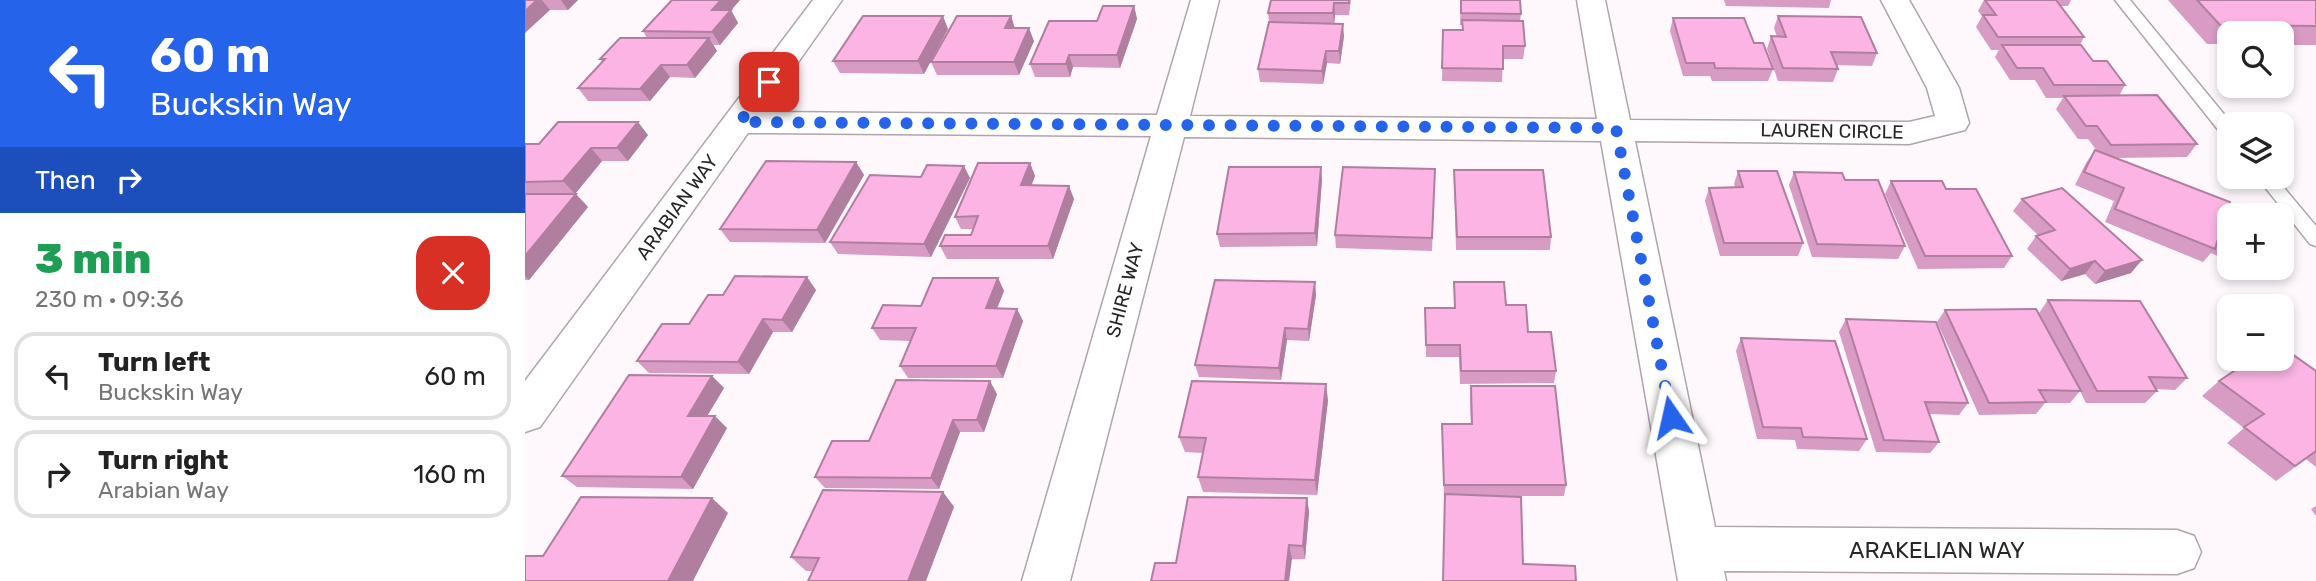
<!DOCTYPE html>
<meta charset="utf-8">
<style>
:root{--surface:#fff;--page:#f6f6f6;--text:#222;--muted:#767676;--line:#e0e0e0}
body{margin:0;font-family:Rubik,sans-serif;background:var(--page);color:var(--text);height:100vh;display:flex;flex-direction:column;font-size:26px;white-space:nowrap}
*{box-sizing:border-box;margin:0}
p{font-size:23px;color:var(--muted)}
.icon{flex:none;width:38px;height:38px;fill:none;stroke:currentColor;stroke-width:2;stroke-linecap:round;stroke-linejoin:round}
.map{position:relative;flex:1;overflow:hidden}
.drawer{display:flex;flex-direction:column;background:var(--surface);width:525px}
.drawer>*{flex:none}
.top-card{background:#2563eb;color:#fff;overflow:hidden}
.buttons{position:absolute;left:1692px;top:21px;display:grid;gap:14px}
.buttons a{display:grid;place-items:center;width:77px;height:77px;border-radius:14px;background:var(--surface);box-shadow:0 4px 10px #0003;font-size:35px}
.pin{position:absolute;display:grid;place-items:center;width:60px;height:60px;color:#fff;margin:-30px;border-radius:14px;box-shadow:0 4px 10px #0006}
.me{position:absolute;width:77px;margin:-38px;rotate:349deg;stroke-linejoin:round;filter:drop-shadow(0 0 5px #0008)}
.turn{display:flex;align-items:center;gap:24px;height:147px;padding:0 35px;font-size:32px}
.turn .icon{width:91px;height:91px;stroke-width:2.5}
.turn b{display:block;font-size:49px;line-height:60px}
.then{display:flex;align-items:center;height:66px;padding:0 35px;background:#0003;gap:14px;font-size:26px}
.round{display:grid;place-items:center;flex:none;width:74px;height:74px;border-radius:21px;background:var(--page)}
.headline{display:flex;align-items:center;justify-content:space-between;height:119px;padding:0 35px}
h1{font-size:42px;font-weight:800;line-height:52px;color:#1e9e55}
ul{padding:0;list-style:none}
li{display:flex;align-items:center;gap:21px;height:88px;margin:0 14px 10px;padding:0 21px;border:4px solid var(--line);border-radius:21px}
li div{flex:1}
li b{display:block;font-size:26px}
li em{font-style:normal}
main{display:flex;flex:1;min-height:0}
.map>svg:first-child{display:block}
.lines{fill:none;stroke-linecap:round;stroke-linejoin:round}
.service-casing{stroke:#afa5ab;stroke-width:3}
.minor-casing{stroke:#afa5ab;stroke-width:3}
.service{fill:#fff;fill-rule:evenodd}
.minor{fill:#fff;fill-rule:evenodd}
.wall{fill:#d89bc3}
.shaded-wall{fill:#b07e9f}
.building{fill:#fbb4e3;stroke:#b07e9f;stroke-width:2}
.route{stroke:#2563eb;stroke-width:12;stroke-dasharray:0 21.6}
.labels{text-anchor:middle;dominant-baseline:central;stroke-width:5;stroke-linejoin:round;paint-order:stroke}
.street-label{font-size:19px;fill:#292628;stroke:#fff}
.near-street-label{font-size:23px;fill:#292628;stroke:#fff}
</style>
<main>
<section class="drawer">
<div class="top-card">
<div class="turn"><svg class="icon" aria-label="left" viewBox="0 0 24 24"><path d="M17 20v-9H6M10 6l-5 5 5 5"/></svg><div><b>60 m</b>Buckskin Way</div></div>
<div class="then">Then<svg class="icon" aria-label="right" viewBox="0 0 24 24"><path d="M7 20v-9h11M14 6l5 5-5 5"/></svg></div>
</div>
<div class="headline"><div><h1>3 min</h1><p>230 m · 09:36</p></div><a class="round" style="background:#d93025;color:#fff"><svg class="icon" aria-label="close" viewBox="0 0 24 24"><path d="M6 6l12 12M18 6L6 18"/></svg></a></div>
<ul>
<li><svg class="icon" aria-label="left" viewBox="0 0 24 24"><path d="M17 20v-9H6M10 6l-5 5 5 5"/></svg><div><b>Turn left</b><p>Buckskin Way</p></div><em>60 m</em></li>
<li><svg class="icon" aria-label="right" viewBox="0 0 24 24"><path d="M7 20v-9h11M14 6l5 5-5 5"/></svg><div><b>Turn right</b><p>Arabian Way</p></div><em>160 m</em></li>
</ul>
</section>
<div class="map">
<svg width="1791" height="581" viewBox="0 0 1791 581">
<rect width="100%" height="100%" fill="#fef8fc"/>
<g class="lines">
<g class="service-casing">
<g id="service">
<path d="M1590 0H1605L1707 124 1704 137 1698 136Z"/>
<path d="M1732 177H1750L1791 226V246L1785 244Z"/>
</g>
</g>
<g class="minor-casing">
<path id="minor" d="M288 0H317L238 112 632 115 666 0H694L665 116 1072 119 1052 0H1080L1105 120 1384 122 1410 116 1402 88 1356 0H1384L1434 88 1444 123 1440 130 1384 144 1110 141 1190 527 1652 530 1669 536 1676 552 1669 568 1652 574 1199 571 1201 581H1153L1076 141 659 137 545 581H497L626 136 223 133 15 427 0 432V381Z"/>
</g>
<use href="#service" class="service"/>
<use href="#minor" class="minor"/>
</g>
<g class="wall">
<path d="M0 0H53L43 10H25Z"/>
<path d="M147 0H215L206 10 213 23 195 45H188L192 51 170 78 145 77 125 101H63L53 88 78 62 75 59 122 38 118 31Z"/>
<path d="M826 0 824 15H810L809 23 819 36 815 64 802 63 798 84 735 82 733 69 744 22 743 13Z"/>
<path d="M936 0 996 14 995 21 1000 46 998 59H978L977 82 917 81 918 30H937V25H935Z"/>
<path d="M1199 0H1306L1304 8 1201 6Z"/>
<path d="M1459 0H1546L1543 6H1536L1559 37 1555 45 1568 61 1600 85 1594 96 1672 144 1662 157 1589 158 1701 212 1704 215V261L1686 253 1678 262 1580 222 1589 201 1550 185 1561 163 1570 150 1573 152 1563 139H1553L1531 109 1538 98H1521L1510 80H1485L1470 57 1474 50H1466L1451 27 1457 16 1453 11Z"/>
<path d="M1643 0H1791V45H1757V33H1704V44H1682Z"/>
<path d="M609 6 612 19 595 68 548 67 545 77H510L505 64 572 21Z"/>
<path d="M486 16 490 28 509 41 494 75H412L406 62Z"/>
<path d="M1253 16 1352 53 1347 66 1311 65 1313 69 1308 82 1253 81 1242 49 1246 36 1252 37 1249 28Z"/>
<path d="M1148 18 1229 43 1248 69 1243 81H1187L1185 76H1158L1145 31Z"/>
<path d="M423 29 399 74 315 73 308 61Z"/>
<path d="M123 135 103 161H77L50 194 63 207 4 280H0V144H14Z"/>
<path d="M331 162 339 175 300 243 205 242 195 229Z"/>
<path d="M505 163 510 176 506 185 549 199 528 259H422L415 246 446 235 448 229H436L430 217Z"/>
<path d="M910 169 907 251 811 248 810 235Z"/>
<path d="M929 170 1026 237 1025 250H931Z"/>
<path d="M1213 171 1278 243 1273 256H1195L1180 201 1184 188 1210 187 1209 184Z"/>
<path d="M1269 172 1380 246 1373 259 1287 257 1264 185Z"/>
<path d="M445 178 406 257 313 254 305 242Z"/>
<path d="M797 179 792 246 695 247 692 234Z"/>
<path d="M1366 181 1421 189 1487 256 1479 268 1393 269 1360 194Z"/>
<path d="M1497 199 1606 273 1570 284 1560 274 1536 281 1502 249 1511 236 1513 235 1488 211Z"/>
<path d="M473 278 479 291 472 308 492 309 498 321 478 378H383L375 366 386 341 355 340 347 328 396 306Z"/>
<path d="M929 282 981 305 1003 332 1031 371 1029 383 935 384 934 357H901L900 308H929Z"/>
<path d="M291 290 267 332H248L224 374 124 373 112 361 164 324 198 295Z"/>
<path d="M791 295 784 341 762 340 756 380 674 377 670 365Z"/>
<path d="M1523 300 1662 378 1650 390 1631 389 1632 391 1620 403H1561L1555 391 1545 403H1520L1511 414 1454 415 1412 322 1420 310 1514 313Z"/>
<path d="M1321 319 1443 403 1434 415 1404 414 1414 442 1405 453 1351 452 1314 332Z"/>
<path d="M1216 338 1342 439 1334 451 1272 449 1270 440 1232 439 1211 351Z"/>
<path d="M1791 371V467L1781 459 1751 481 1702 443 1719 428 1677 396 1694 381Z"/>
<path d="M187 376 199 388 182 416 202 428 168 489 52 487 37 476Z"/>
<path d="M946 386 1041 485 1039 496H977L918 581 920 497H919L917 424H946L945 398Z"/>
<path d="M472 394 459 432H435L414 489 300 488 290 477 344 441Z"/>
<path d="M803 400 792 495 678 492 673 477 678 453 660 452 654 437Z"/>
<path d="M418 492 429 507 288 571H281L266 557Z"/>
<path d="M782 498 784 512 780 559 651 563Z"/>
<path d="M1791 506V516L1786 509Z"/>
</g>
<g class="shaded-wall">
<path d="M12 0H17L25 10 0 33V11Z"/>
<path d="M36 0H53L43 10Z"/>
<path d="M196 0H215L195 23 187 10Z"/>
<path d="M809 3 810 15 809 26 808 13Z"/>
<path d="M609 6 612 19 595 68 592 55Z"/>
<path d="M206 10 213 23 195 45 187 32Z"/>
<path d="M418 16 423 29 399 74 393 61Z"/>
<path d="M486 16 490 29 480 28Z"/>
<path d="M818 24 819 36 815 64 814 51Z"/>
<path d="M504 28 509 41 494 75 489 62Z"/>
<path d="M184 38 192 51 170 78 162 65Z"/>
<path d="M801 51 802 63 798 84 797 71Z"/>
<path d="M544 55 548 67 545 77 541 64Z"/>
<path d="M136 65 145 77 125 101 115 89Z"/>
<path d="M113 122 123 135 103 161 92 148Z"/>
<path d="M66 148 77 161 50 194 38 181Z"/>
<path d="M331 162 339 175 300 243 292 230Z"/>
<path d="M505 163 510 176 502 198 496 185Z"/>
<path d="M439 166 445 178 406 257 399 244Z"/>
<path d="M796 167 797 179 792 246 790 233Z"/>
<path d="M544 186 549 199 528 259 523 246Z"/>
<path d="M51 194 63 207 4 280 0 276V256Z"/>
<path d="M1617 260 1606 273 1570 284 1580 271Z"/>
<path d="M1570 261 1560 274 1536 281 1545 269Z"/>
<path d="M282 277 291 290 267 332 257 320Z"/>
<path d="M473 278 479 291 467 321 461 308Z"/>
<path d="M790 282 791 295 784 341 783 329Z"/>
<path d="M492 309 498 321 478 378 471 366Z"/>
<path d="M238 319 248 332 224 374 213 362Z"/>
<path d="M760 328 762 340 756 380 754 368Z"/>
<path d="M187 376 199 388 175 428 163 416Z"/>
<path d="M465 381 472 394 459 432 452 420Z"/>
<path d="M801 384 803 400 792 495 790 480Z"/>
<path d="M190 416 202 428 168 489 156 477Z"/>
<path d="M428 420 435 432 414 489 406 478Z"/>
<path d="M418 492 429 507 401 581H383Z"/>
<path d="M187 498 203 513 168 581H143Z"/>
<path d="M782 498 784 512 780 559 778 546Z"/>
<path d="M764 545 767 559 764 581H760Z"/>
</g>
<g class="building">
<path d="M0 0H12L0 11Z"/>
<path d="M147 0H196L187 10H206L187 32 118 31Z"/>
<path d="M746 0H824V3H809L808 13H743Z"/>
<path d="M936 0H995L996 14 936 13Z"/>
<path d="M1460 0H1531L1559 37H1473L1458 15H1471Z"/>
<path d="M1672 0H1791V26L1695 25Z"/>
<path d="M578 6H609L592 55H544L541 64H505L524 21H572Z"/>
<path d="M338 16H418L393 61H308Z"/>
<path d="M432 16H486L480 28H504L489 62H406Z"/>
<path d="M1253 16 1336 17 1352 53 1306 52 1313 69 1258 68 1246 36 1261 37Z"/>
<path d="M1148 18H1219L1229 43H1238L1248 69 1190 68 1189 63H1161Z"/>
<path d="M937 20 998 21 1000 46H978V69L917 68 918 30H938Z"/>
<path d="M744 22 818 24 814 51H801L797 71 733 69Z"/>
<path d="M95 38H184L162 65H136L115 89 53 88 80 59H75Z"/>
<path d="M1477 45H1556L1568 61H1582L1600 85H1529L1518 68H1492Z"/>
<path d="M1632 95 1672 144 1586 145 1572 126H1561L1539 96Z"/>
<path d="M33 122H113L92 148H66L38 181 0 182V144H14Z"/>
<path d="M1570 150 1705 202 1701 212 1710 215H1704V243L1693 239 1690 249 1590 209 1599 188 1559 172Z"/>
<path d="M241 161 331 162 292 230 195 229Z"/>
<path d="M453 163H505L496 185 544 186 523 246H415L420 235H446L453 216 430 217Z"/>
<path d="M402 165 439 166 399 244 305 242 345 175 396 177Z"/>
<path d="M704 167H796L790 233 692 234Z"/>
<path d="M818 167 910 169 907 238 810 235Z"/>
<path d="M929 170H1018L1026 237H932Z"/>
<path d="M1213 171H1252L1278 243H1199L1184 188 1218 187Z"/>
<path d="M1269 172 1317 173 1320 180H1353L1380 246 1292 244Z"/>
<path d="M1366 181H1417L1421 189H1451L1487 256H1400Z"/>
<path d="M1537 188 1617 260 1580 271 1570 261 1545 269 1511 236 1530 230 1497 199Z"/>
<path d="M0 194H51L0 256Z"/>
<path d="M210 276 282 277 257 320 238 319 213 362 112 361 137 324H164L183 295H198Z"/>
<path d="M408 278H473L461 308 492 309 471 366H375L391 328H347L358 305 396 306Z"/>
<path d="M690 280 790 282 783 329 760 328 754 368 670 365Z"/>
<path d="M929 282H979L981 305H1001L1003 332H1026L1031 371H936L935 345H901L900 308H930Z"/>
<path d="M1523 300 1615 301 1662 378 1624 377 1632 391H1572Z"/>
<path d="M1511 309 1556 391 1514 390 1521 402 1464 403 1420 310Z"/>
<path d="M1321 319 1411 322 1443 403 1400 402 1414 442 1359 440Z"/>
<path d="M1216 338 1310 341 1342 439 1278 437 1276 428 1238 427Z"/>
<path d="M1757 347 1791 371V451L1770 466 1719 427 1739 414 1694 381 1727 359H1757Z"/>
<path d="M104 375 187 376 163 416H190L156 477 37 476Z"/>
<path d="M371 380 465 381 452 420H428L406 478 290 477 307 441H344Z"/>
<path d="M667 381 801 384 790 480 673 477 681 438 654 437Z"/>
<path d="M946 386H1030L1041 485H919L917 424H947Z"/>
<path d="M298 490 418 492 383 581H283L294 558 266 557Z"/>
<path d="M920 494 996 497 998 564 1050 566 1051 581H918Z"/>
<path d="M56 497 187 498 143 581H0V556H18Z"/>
<path d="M663 497 782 498 778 546 764 545 760 581H626L630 563H651Z"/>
</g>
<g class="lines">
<path class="route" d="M244 82 215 122 1091 128 1146 417"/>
</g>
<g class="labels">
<g class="street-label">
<text transform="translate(1307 131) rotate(1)">LAUREN CIRCLE</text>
<text transform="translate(152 207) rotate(-54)">ARABIAN WAY</text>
<text transform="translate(600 290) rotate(-75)">SHIRE WAY</text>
</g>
<g class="near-street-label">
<text x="1412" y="550">ARAKELIAN WAY</text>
</g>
</g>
</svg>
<div class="buttons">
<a><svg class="icon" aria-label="search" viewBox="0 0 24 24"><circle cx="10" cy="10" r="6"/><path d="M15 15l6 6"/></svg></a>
<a><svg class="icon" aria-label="layers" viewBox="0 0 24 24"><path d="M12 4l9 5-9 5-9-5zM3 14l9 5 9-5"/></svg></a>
<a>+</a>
<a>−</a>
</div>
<div class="pin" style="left:244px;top:82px;background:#d93025"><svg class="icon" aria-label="arrive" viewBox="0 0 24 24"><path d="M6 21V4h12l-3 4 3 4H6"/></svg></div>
<svg class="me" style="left:1146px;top:417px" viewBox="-20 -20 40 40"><path d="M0-17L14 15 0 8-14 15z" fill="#2563eb" stroke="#fff" stroke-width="4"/></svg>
</div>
</main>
